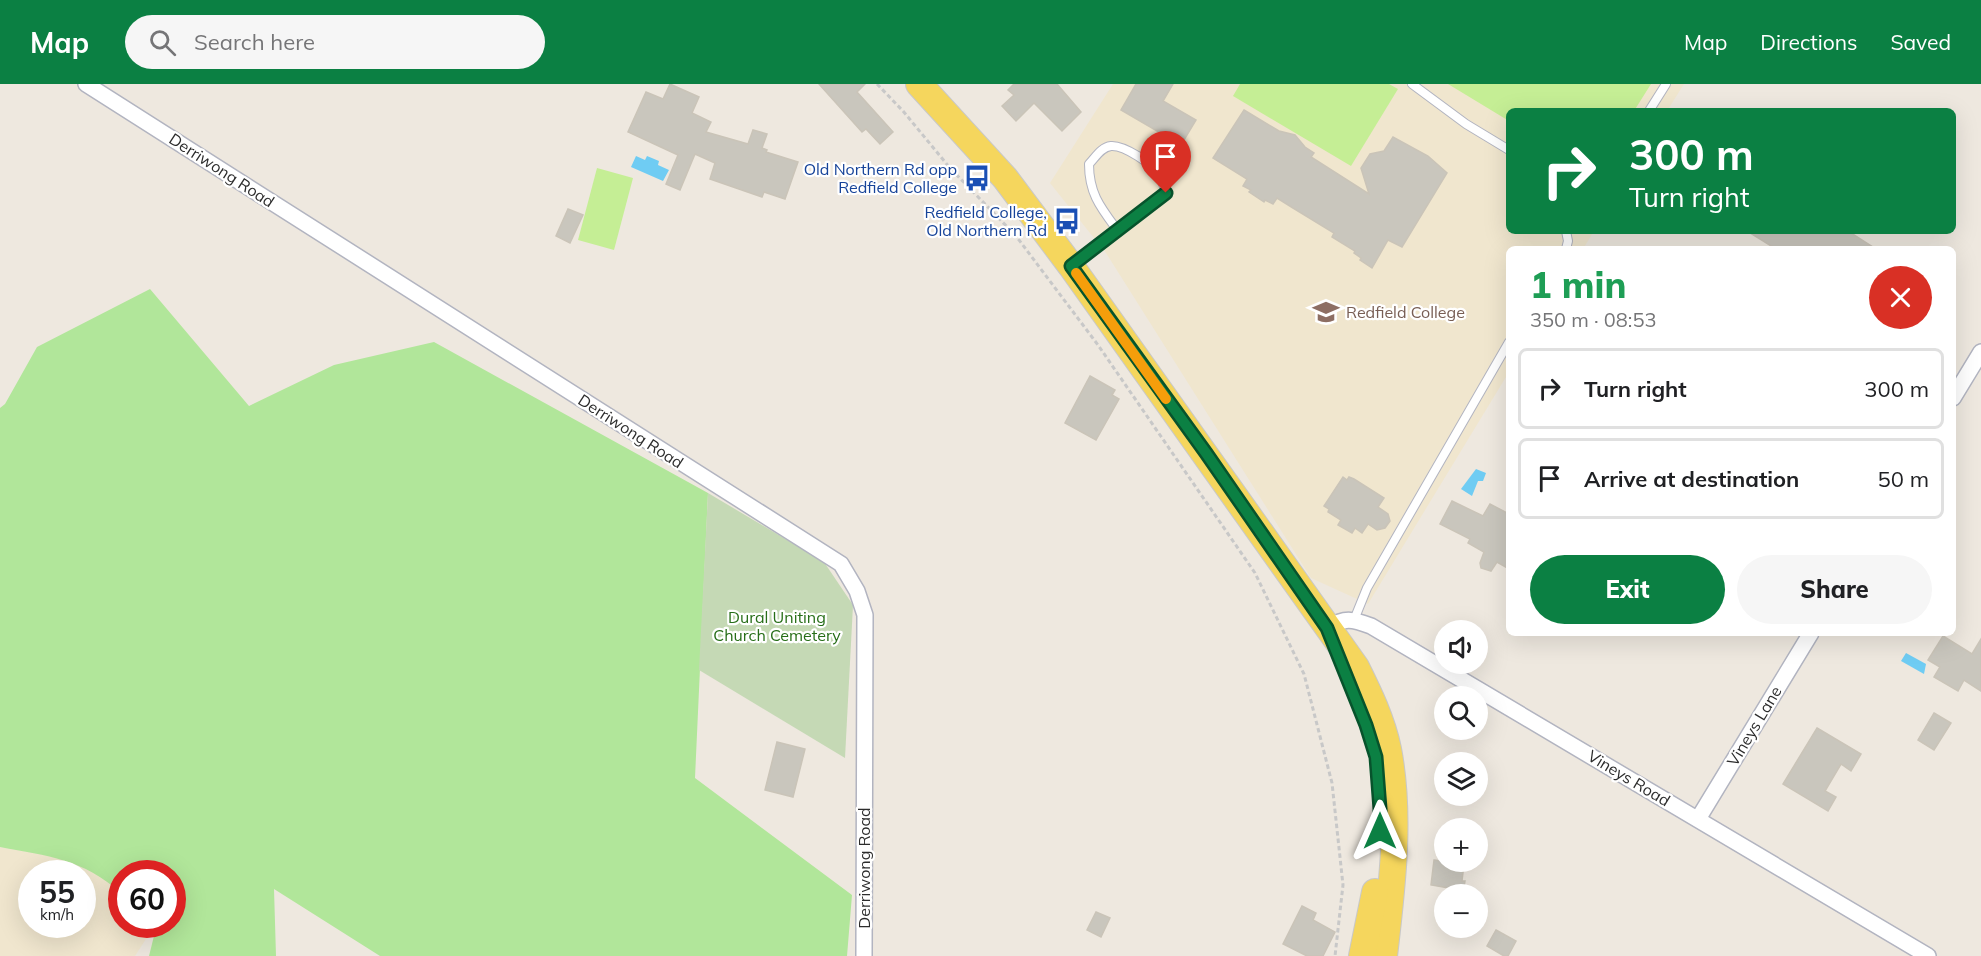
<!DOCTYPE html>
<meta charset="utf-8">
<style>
:root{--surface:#fff;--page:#f6f6f6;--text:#202124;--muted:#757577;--line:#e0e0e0;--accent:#0b8043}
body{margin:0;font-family:Mulish,sans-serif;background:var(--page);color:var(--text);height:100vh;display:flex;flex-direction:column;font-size:22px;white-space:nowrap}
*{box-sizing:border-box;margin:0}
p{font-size:20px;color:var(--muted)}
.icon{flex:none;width:33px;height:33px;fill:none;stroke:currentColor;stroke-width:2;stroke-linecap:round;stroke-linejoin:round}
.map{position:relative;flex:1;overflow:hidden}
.sheet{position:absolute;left:1506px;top:162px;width:450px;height:390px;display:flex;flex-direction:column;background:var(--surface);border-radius:9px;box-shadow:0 6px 24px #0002}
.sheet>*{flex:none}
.hud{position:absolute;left:1506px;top:24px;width:450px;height:126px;border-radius:9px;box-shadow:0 6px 24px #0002;background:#0b8043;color:#fff;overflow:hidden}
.buttons{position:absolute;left:1434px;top:536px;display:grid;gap:12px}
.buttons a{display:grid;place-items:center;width:54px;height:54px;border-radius:50%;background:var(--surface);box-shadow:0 6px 24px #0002;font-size:30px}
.speed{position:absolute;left:18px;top:776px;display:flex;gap:12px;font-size:30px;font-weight:700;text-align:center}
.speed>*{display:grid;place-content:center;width:78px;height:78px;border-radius:50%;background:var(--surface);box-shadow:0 6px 24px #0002;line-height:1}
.speed small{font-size:15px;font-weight:400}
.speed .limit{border:9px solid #d22;background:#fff;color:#111}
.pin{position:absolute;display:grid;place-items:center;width:51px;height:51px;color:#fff;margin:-62px -26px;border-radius:50% 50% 50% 0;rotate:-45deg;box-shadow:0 0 6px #0007}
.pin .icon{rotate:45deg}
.me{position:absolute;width:66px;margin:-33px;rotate:0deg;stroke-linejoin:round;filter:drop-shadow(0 0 4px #0008)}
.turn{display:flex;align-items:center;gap:21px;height:126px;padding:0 24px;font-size:27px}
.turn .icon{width:78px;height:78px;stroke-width:2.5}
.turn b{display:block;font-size:42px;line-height:51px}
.round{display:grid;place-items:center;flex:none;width:63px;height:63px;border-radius:32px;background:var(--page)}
.summary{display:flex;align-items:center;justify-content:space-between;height:102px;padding:0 24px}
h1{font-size:36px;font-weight:800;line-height:45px;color:#1e9e55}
.button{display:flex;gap:12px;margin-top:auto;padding:12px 24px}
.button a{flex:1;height:69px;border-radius:36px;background:var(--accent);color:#fff;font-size:24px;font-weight:800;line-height:69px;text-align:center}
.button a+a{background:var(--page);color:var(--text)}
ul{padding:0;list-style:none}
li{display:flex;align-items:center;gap:18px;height:81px;margin:0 12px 9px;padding:0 12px;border:3px solid var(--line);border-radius:9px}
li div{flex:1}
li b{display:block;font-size:22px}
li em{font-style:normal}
header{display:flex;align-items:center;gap:36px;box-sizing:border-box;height:84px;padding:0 30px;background:var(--accent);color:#fff}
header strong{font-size:28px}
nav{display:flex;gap:33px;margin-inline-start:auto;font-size:21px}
.search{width:420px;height:54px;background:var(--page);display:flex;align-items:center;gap:15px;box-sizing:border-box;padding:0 21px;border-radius:33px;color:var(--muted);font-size:22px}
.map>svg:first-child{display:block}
.education{fill:#f0e6ce;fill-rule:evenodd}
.green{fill:#b1e69a}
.cemetery{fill:#c5d9b5}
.pitch{fill:#c5ee95}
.water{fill:#6fccf3}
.building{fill:#c9c6bd;stroke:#cac4b8;stroke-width:1.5}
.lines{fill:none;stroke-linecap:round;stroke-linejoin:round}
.service-casing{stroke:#b2b4c0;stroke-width:10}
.minor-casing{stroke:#b2b4c0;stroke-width:18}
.primary-casing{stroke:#c8c8c8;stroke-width:28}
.path{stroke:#c8c8c8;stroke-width:3;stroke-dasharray:4.5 3;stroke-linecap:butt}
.service{stroke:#fff;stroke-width:8}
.minor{stroke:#fff;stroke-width:15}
.primary{stroke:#f5d65d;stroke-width:26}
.route-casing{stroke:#07532c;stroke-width:15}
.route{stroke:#0b8043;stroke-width:10}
.slow{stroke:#f59e0b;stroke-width:10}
.labels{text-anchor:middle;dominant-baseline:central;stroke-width:4.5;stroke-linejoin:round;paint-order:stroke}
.transit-label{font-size:16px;fill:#164399;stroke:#fff;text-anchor:end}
.street-label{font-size:16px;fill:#2c2c2c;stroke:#fff}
.education-label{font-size:16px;fill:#785e54;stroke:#fff;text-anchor:start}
.park-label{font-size:16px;fill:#276e18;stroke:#fff}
</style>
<header>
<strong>Map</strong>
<div class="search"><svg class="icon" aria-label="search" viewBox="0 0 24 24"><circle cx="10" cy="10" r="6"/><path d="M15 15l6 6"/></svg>Search here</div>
<nav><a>Map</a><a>Directions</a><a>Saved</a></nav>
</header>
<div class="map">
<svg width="1981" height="872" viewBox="0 0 1981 872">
<rect width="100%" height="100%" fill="#eee8df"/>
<g class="education">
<path d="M1113 0H1684L1667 27H1509V147H1594L1583 165H1509V288L1368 520 1311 494 1106 169 1050 99Z"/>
<path d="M0 763 62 774 105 794 121 811 122 840H149L153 844 135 872H0ZM32 789H82V840H32Z"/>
</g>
<path class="green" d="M150 205 249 322 334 281 434 258 708 409 695 694 852 811 847 872H380L274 805 276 872H149L157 840H172V789H122L121 809C83 775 48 772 0 763V324L5 320 37 263Z"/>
<path class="cemetery" d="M708 409 824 478 853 521 845 674 699 586Z"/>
<g class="pitch">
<path d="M1240 0H1389L1398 5 1351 82 1233 12Z"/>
<path d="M1448 0H1651L1634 27H1509V37Z"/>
<path d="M597 84 633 94 614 166 578 156Z"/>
</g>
<g class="water">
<path d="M636 72 645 76 647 72 659 77 658 81 669 86 663 97 631 83Z"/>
<path d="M1476 385 1486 389 1483 397H1478L1472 412 1461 405Z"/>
<path d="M1906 569 1926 580 1924 590 1901 577Z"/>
</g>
<g class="building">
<path d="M670 0 699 13 692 29 711 38 706 48 748 60 753 46 767 50 762 64 767 66 766 68 798 78 785 115 764 108 762 113 710 95 715 79 695 70 680 106 666 100 678 71 628 48 646 8 663 15Z"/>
<path d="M819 0H865L857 8 893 48 880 60 866 45 862 48Z"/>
<path d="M1014 0H1057L1081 28 1062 47 1034 19 1016 37 1002 22 1014 11 1008 6Z"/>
<path d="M1136 0H1173L1163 17 1196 36 1181 61 1121 26Z"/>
<path d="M1244 26 1279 47 1295 51 1305 63 1314 69 1311 73 1369 110 1361 84 1370 70 1384 67 1393 53 1428 72 1447 89 1402 163 1388 156 1372 184 1360 176 1361 174 1354 169 1355 167 1332 153 1334 149 1293 124 1277 114 1273 120 1265 116 1264 118 1249 108 1251 106 1243 102 1247 95 1213 74Z"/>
<path d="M568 125 583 131 570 159 556 152Z"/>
<path d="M1747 147H1848L1876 165H1776Z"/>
<path d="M1090 292 1115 306 1112 311 1119 315 1096 356 1065 339Z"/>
<path d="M1343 393 1347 396 1349 393 1354 395 1384 414 1378 423 1388 430 1390 437 1385 444 1377 446 1368 440 1362 449 1355 444 1352 449 1338 441 1341 436 1328 428 1329 425 1324 422Z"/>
<path d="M1452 417 1483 432 1490 420 1509 430V485L1497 478 1491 487 1481 484 1480 479 1484 468 1468 459 1470 455 1440 440Z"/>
<path d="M1943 552 1972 570 1981 555V607L1964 596 1958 607 1934 593 1940 583 1928 576Z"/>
<path d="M1934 629 1951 639 1934 666 1918 656Z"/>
<path d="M1817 644 1861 670 1851 687 1841 680 1825 707 1836 713 1828 727 1783 700Z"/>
<path d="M777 658 805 665 793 713 765 706Z"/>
<path d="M1434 776 1464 780 1462 797H1465L1463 810H1449V804L1431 801Z"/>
<path d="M1302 822 1316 829 1313 836 1335 848 1323 872H1307L1283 860Z"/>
<path d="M1096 828 1110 834 1101 853 1087 846Z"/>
<path d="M1496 846 1516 857 1508 872H1504L1487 862Z"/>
</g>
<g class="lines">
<g class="service-casing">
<g id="service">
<path d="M1412 0 1466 40 1509 66"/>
<path d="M1649 27 1666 0"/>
<path d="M1566 165 1568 157 1566 147"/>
<path d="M1074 180C1105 157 1135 132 1166 109 1164 103 1162 96 1159 91 1153 80 1124 61 1111 62 1101 63 1095 74 1089 80 1089 110 1101 124 1118 147"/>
<path d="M1354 536 1367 504 1509 258"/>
</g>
</g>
<g class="minor-casing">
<g id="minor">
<path d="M86 0 841 480 857 507 865 531 864 872"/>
<path d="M1953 314 1981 268"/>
<path d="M1327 544C1345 533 1352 535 1371 542L1928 872"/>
<path d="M1698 735 1811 549"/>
</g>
</g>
<g class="primary-casing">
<g id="primary">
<path d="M919 0 1005 94 1071 182 1356 583C1369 609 1382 636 1388 665 1401 732 1392 804 1384 872"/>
<path d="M1362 872 1375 808"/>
</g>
</g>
<path class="path" d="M877 0 903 27 950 84 1016 152 1098 261 1255 489 1304 590 1332 699 1343 801 1335 872"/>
<use href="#service" class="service"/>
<use href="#minor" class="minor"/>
<use href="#primary" class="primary"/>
</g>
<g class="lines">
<g class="route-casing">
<path id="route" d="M1166 109 1071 182 1206 369 1327 544 1366 641 1376 673 1380 725V747"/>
</g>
<use href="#route" class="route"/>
<path class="slow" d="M1076 189 1166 315"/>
</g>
<defs>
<g id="bus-bare" transform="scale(2.07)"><path d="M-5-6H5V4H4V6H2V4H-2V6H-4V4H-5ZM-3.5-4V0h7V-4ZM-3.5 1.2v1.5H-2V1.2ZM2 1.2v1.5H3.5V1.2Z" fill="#1a4fb4" stroke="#fff" stroke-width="2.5" paint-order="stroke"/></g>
<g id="school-bare" transform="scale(2.07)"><path d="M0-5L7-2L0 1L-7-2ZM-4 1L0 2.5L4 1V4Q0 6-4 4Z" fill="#8d6e63" stroke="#fff" stroke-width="2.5" paint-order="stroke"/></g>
</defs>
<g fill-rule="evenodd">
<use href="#bus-bare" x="977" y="94"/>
<use href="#bus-bare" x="1067" y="137"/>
<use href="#school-bare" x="1326" y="228"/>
</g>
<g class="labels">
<g class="transit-label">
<text x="957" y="85">Old Northern Rd opp<tspan x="957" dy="18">Redfield College</tspan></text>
<text x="1047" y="128">Redfield College,<tspan x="1047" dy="18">Old Northern Rd</tspan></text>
</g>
<g class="street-label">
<text transform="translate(222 86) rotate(33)">Derriwong Road</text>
<text transform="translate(631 347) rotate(33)">Derriwong Road</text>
<text transform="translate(1754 642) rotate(-59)">Vineys Lane</text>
<text transform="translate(1629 694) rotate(31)">Vineys Road</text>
<text transform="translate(864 784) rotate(-90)">Derriwong Road</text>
</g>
<g class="education-label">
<text x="1346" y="228">Redfield College</text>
</g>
<g class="park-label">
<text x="777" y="533">Dural Uniting<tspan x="777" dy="18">Church Cemetery</tspan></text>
</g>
</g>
</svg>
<div class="buttons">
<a><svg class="icon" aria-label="sound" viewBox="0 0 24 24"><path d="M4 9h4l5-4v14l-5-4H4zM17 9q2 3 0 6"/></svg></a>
<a><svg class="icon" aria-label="search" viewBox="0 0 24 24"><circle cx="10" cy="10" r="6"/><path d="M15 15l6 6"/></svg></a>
<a><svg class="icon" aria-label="layers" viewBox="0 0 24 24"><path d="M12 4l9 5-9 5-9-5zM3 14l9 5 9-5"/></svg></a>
<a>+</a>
<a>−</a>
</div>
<div class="speed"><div>55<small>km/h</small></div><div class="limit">60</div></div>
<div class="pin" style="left:1166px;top:109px;background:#d93025"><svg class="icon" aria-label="arrive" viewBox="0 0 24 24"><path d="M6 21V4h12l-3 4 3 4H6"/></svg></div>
<svg class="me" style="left:1380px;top:747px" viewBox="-20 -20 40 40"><path d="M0-17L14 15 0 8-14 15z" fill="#0b8043" stroke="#fff" stroke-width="4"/></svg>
<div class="hud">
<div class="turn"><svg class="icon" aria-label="right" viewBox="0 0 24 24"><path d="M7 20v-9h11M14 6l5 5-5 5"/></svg><div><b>300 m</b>Turn right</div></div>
</div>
<section class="sheet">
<div class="summary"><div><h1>1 min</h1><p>350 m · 08:53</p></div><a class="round" style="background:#d93025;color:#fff"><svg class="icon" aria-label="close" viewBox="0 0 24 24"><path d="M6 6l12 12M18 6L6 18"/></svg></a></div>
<ul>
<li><svg class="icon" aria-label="right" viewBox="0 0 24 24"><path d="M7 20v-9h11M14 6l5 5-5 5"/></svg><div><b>Turn right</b></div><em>300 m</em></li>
<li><svg class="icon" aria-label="arrive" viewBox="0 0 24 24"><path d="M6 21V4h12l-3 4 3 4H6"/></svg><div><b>Arrive at destination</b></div><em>50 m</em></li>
</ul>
<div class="button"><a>Exit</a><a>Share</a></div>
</section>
</div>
